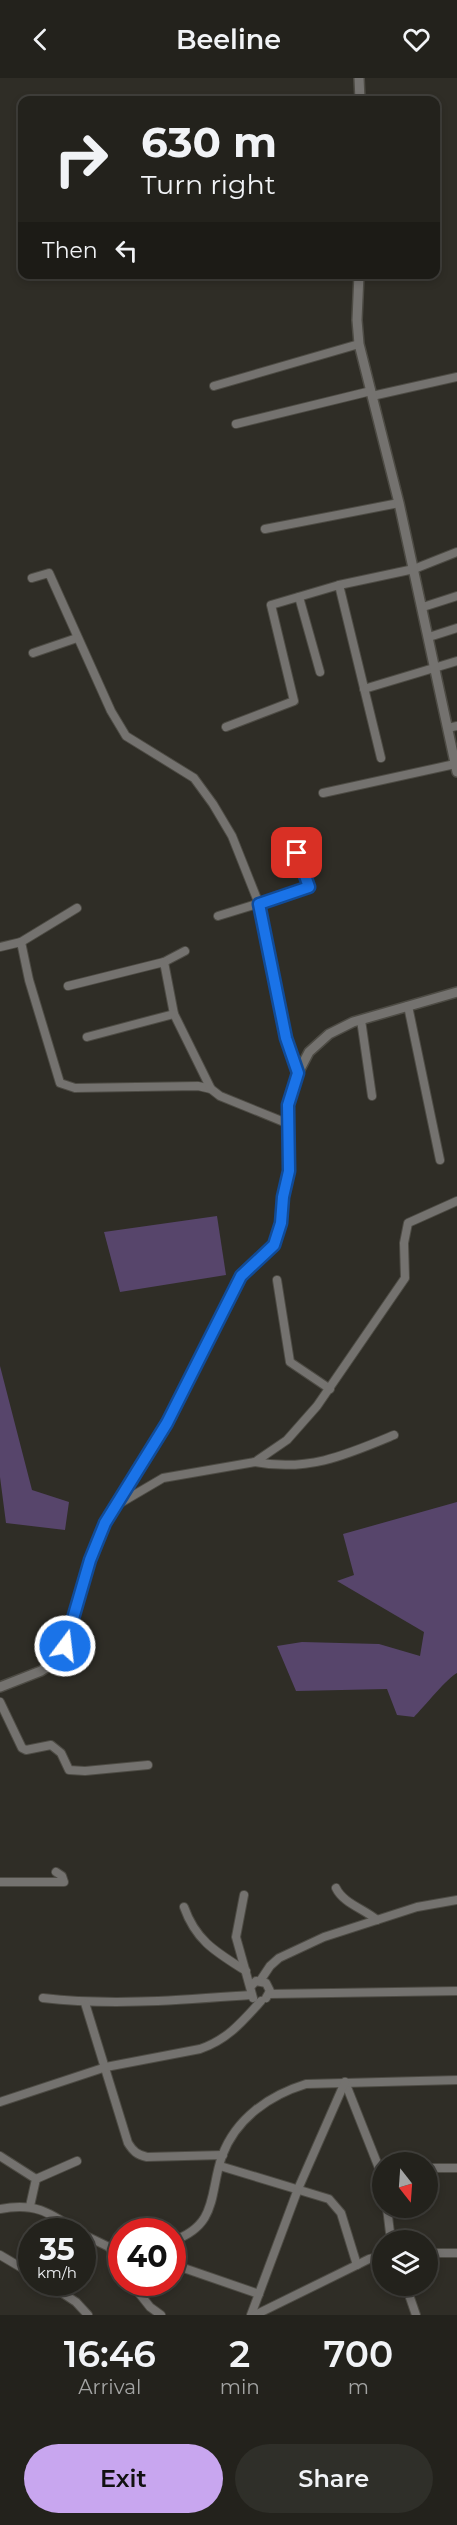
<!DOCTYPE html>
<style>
:root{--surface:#23221c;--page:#2f2f29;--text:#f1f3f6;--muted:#a3a4a3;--line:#403f3b;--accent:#c8a6ef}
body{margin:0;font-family:Montserrat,sans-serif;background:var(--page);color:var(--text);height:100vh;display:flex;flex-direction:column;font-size:22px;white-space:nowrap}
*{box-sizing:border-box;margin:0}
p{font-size:20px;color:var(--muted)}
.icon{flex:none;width:33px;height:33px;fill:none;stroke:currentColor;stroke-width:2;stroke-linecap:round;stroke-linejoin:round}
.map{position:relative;height:2237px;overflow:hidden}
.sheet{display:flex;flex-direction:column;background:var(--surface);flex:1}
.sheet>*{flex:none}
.guide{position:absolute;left:18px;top:18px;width:422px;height:183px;border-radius:12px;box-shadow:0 3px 9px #0003,0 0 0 2px var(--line);background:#23221c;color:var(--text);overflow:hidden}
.needle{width:39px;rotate:163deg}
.controls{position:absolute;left:372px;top:2074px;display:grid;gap:12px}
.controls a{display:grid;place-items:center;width:66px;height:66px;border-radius:50%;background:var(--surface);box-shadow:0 3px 9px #0003,0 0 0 2px var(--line);font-size:30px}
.speed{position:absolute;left:18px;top:2140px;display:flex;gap:12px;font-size:30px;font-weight:700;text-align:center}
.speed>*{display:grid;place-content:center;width:78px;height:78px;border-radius:50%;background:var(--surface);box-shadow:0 3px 9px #0003,0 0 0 2px var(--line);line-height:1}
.speed small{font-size:15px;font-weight:400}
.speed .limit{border:9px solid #d22;background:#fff;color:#111}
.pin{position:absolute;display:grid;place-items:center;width:51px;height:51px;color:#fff;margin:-26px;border-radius:12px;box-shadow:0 3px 9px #0006}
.me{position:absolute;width:66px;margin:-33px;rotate:15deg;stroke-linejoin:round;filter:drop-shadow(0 0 4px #0008)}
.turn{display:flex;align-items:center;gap:21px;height:126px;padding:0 24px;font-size:27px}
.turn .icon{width:78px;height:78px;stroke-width:2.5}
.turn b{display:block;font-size:42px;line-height:51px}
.then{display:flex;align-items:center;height:57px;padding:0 24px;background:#0003;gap:12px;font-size:22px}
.eta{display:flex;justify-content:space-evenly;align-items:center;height:102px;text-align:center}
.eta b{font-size:36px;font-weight:600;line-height:42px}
.primary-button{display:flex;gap:12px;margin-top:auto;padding:12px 24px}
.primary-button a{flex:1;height:69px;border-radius:36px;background:var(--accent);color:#111;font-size:24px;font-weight:600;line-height:69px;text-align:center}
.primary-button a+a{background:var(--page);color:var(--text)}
header{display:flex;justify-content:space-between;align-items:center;height:78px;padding:0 24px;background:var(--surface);font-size:27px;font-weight:600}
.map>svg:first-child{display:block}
.green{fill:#57456b}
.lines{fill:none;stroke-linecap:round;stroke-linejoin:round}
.minor-casing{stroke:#4d4b44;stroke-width:10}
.tertiary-casing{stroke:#4d4b44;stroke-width:12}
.minor{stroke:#74726f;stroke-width:8}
.tertiary{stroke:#74726f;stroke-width:9}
.route-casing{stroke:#114b97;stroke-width:15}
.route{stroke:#1a73e8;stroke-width:10}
</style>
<header><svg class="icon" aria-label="back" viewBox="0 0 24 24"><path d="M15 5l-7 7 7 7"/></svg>Beeline<svg class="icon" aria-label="heart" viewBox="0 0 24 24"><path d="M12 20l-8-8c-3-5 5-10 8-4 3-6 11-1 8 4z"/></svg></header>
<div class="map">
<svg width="457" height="2237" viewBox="0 0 457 2237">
<rect width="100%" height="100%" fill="#2f2d26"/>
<g class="green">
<path d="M217 1138 226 1197 120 1214 104 1154Z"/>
<path d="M0 1288 32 1412 69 1424 65 1452 6 1445 0 1399Z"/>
<path d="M457 1424V1595C449 1598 423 1630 414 1639L397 1637 387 1611 296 1613 277 1568 302 1564 379 1566 420 1578 424 1554 337 1503 354 1497 343 1456Z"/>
</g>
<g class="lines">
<g class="minor-casing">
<g id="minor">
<path d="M214 308 359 266"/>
<path d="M372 318 457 299"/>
<path d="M236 346 371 313"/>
<path d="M265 451 399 425"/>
<path d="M32 500 49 495 111 633 126 658 194 700 213 726 232 758 259 826 286 961 298 995"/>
<path d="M339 507 381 680"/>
<path d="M299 519 320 594"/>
<path d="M423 529 457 518"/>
<path d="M429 559 457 550"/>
<path d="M33 575 77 560"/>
<path d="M364 611 457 583"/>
<path d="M226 649 294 623 271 527 339 507 414 491 457 474"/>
<path d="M448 650 457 648"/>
<path d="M323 715 455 686"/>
<path d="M218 838 309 810 310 806 297 775"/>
<path d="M21 864 77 830"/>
<path d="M0 869 21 864 29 902 60 1005 75 1010 198 1008 211 1011 220 1018 289 1046"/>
<path d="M164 884 185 873"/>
<path d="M68 908 164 884 174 936 211 1011"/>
<path d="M408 928 440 1082"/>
<path d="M361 942 372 1018"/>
<path d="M87 959 174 936"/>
<path d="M277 1202 290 1284 330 1311"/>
<path d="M255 1384C308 1394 346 1377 394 1357"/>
<path d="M117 1427 163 1400 255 1384 287 1362 317 1328 405 1200 404 1165 408 1145 457 1123"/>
<path d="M0 1624 22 1670 26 1672 51 1667 61 1675 69 1692 85 1693 148 1687"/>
<path d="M0 1804H64L62 1798 56 1794"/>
<path d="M336 1810C343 1825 364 1831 377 1842"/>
<path d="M244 1817 236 1859 253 1920"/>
<path d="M184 1829C196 1863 216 1874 246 1893"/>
<path d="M260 1903 270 1888 279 1880 324 1859 417 1829 457 1822"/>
<path d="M251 1908 256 1903 266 1905 270 1913 266 1920"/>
<path d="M269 1916 457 1913"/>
<path d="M43 1920C112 1928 181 1922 250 1917"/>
<path d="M85 1925 128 2065C133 2073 137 2077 147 2079L223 2077"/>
<path d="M345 2004 379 2090H382"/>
<path d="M0 2024 106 1989 200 1971C227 1962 242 1944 261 1923"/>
<path d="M0 2078 36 2101 30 2128"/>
<path d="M220 2088 329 2121 341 2135 357 2187"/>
<path d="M428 2090H457"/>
<path d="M36 2101 77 2083"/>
<path d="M387 2130 391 2163"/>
<path d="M0 2131C36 2124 50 2135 79 2154"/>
<path d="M82 2156 109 2169H122"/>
<path d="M172 2163C219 2147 209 2115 222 2078 236 2040 270 2017 306 2006L457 2002"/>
<path d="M109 2169 122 2189"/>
<path d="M428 2175H457"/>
<path d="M0 2177 32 2196"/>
<path d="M172 2186 259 2216"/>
<path d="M47 2205 76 2224 88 2237"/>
<path d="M131 2205 150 2229 161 2237"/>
<path d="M406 2208 416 2237"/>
<path d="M251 2237 298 2111 345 2004"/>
<path d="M255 2237 369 2181 382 2178"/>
</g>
</g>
<g class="tertiary-casing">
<g id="tertiary">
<path d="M359 0 360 22"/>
<path d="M359 196 357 242 359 266 399 425 457 694"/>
<path d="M0 1609 41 1593 52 1586 65 1568 90 1482 105 1445 167 1345 241 1198 274 1167 281 1145 283 1119 289 1093 288 1027 297 997 309 974 329 956 353 944 457 914"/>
</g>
</g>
<use href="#minor" class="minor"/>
<use href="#tertiary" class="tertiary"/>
</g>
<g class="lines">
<g class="route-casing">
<path id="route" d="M65 1568 90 1482 105 1445 167 1345 241 1198 274 1167 281 1145 283 1119 289 1093 288 1027 298 995 286 960 259 826 309 809 297 775"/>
</g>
<use href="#route" class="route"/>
</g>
</svg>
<div class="controls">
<a><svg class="needle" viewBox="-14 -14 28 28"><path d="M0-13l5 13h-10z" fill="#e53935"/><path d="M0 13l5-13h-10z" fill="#a3a4a3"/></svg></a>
<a><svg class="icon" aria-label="layers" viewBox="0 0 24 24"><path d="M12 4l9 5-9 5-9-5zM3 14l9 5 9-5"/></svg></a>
</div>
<div class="speed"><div>35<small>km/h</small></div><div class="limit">40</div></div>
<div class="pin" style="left:297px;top:775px;background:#d93025"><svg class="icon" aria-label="arrive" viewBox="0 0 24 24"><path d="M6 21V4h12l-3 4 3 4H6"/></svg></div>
<svg class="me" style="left:65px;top:1568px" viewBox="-20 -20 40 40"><circle r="17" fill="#1a73e8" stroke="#fff" stroke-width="3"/><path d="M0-11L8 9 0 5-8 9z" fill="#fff"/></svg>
<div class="guide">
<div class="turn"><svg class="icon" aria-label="right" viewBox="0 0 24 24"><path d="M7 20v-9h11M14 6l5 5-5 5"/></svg><div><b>630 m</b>Turn right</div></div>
<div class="then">Then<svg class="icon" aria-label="left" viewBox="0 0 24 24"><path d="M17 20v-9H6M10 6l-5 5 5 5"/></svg></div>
</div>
</div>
<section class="sheet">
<div class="eta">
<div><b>16:46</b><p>Arrival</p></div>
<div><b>2</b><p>min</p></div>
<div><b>700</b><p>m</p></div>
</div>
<div class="primary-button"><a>Exit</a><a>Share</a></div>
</section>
